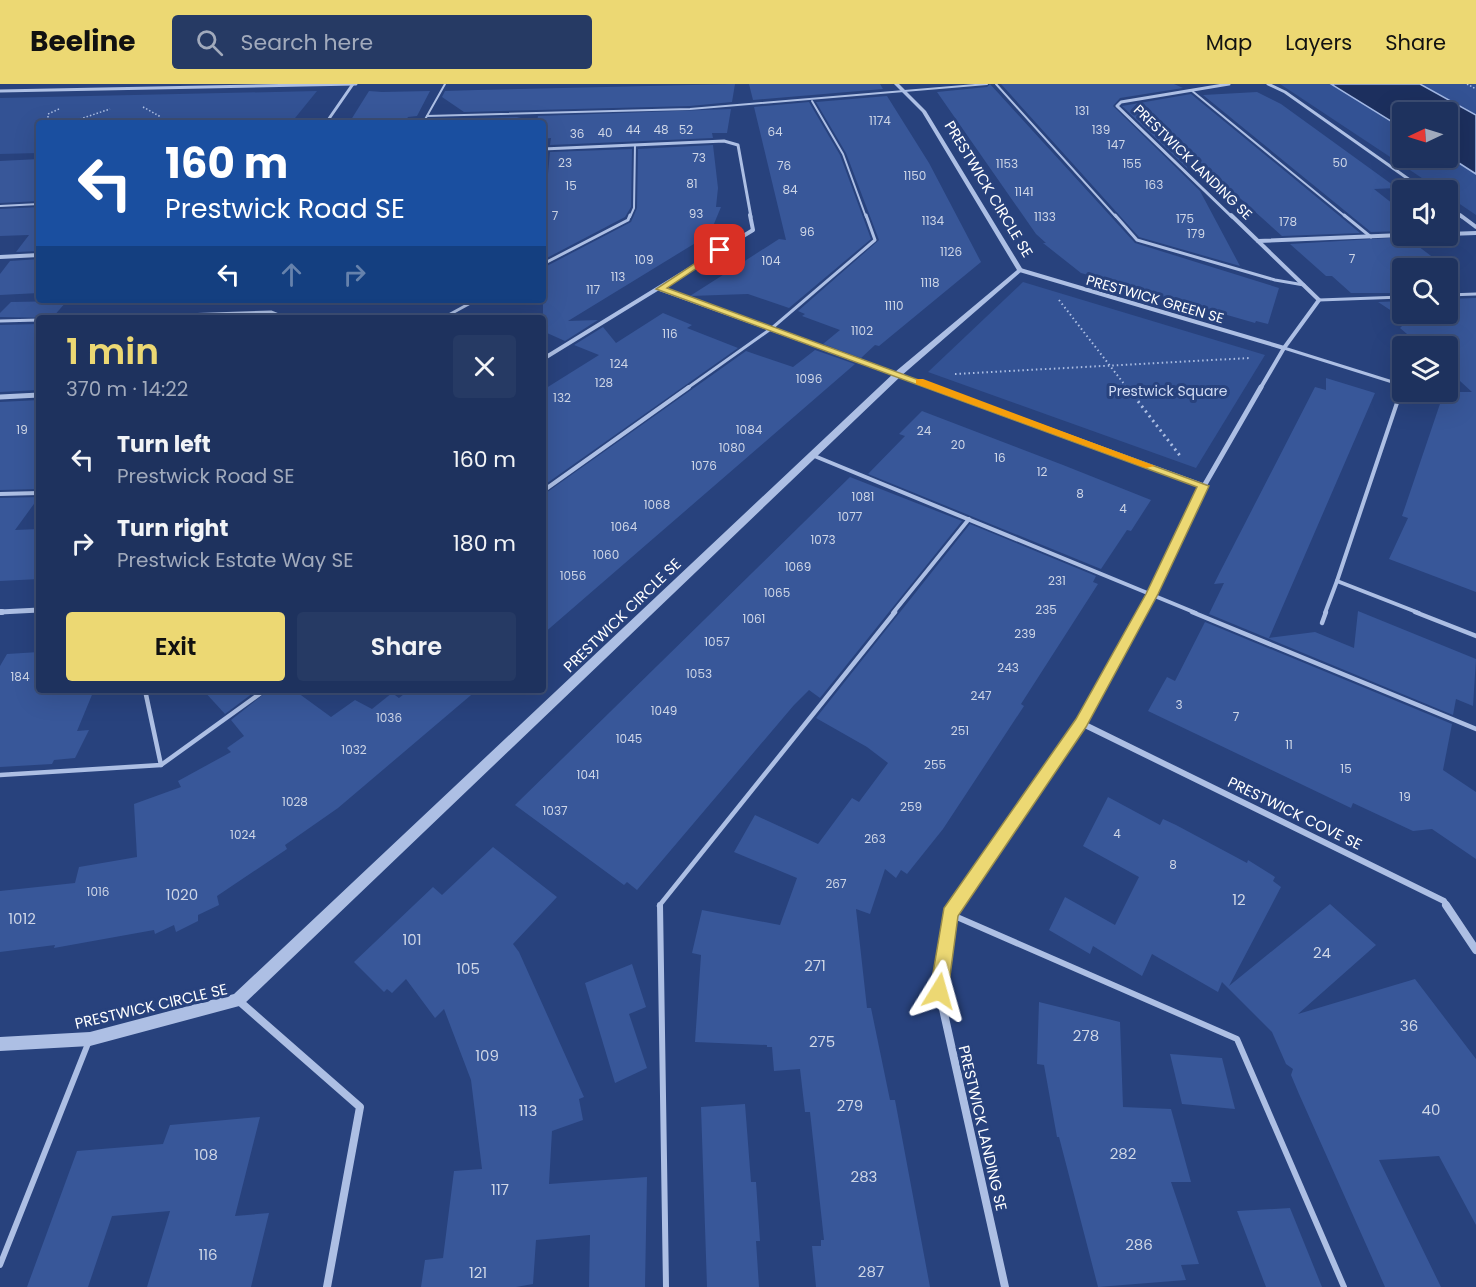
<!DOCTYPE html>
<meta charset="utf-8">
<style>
:root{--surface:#1e325e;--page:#263a64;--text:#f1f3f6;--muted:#a1aabc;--line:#3c4d73;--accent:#ecd873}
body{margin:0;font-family:Poppins,sans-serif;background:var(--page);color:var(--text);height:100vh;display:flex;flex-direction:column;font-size:22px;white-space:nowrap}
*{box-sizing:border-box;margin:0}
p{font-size:20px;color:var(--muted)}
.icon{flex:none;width:33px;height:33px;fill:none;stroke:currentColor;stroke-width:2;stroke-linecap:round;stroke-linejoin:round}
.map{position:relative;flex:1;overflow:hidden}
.side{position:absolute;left:36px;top:231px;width:510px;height:378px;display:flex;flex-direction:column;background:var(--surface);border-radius:6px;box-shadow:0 6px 24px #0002,0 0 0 2px var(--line)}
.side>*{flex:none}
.banner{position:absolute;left:36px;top:36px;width:510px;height:183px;border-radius:6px;box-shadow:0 6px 24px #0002,0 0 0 2px var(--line);background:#1a4fa0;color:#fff;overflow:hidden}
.needle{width:39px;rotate:266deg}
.fabs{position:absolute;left:1392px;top:18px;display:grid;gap:12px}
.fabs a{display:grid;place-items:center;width:66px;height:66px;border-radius:6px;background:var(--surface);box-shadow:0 6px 24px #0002,0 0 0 2px var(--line);font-size:30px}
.pin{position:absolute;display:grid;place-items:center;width:51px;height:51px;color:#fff;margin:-26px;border-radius:12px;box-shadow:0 3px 9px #0006}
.me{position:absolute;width:66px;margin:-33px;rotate:8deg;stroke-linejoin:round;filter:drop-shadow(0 0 4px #0008)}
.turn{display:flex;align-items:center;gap:21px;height:126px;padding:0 30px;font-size:27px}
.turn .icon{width:78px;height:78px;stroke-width:2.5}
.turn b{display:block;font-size:42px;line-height:51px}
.lanes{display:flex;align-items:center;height:57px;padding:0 30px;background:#0003;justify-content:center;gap:30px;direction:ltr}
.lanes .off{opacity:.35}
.round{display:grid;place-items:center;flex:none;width:63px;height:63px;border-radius:6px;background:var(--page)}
.headline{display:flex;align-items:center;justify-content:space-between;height:102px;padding:0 30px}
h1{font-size:36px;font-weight:600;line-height:45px;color:var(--accent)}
.primary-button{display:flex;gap:12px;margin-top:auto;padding:12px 30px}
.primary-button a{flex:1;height:69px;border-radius:6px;background:var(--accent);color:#111;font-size:24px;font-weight:600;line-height:69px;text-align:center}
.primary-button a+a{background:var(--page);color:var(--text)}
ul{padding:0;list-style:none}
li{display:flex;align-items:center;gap:18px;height:84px;padding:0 30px}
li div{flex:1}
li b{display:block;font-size:22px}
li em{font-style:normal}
header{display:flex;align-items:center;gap:36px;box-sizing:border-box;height:84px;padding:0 30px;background:var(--accent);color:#111}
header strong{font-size:28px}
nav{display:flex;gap:33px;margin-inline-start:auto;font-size:21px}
.search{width:420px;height:54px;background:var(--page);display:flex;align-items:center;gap:15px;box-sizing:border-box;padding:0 21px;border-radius:6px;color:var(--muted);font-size:22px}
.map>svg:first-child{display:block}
.green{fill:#335294;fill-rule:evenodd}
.water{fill:#1c2f5e;stroke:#a2b8e5;stroke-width:1.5}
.building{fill:#385799}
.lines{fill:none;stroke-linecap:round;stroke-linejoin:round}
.path-far2{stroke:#adbfe4;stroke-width:1.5;stroke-dasharray:1.5 2;stroke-linecap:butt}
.path-far1{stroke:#adbfe4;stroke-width:2;stroke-dasharray:1.5 3;stroke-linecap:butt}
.path{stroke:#adbfe4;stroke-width:3;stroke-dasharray:2 4;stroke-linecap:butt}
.service-far4{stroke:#adbfe4;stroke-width:2}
.service-far3{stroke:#adbfe4;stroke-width:3}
.service-far2{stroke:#adbfe4;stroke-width:4}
.service-far1{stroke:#adbfe4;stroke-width:4.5}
.service{stroke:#adbfe4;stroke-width:6}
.minor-far4{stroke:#adbfe4;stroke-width:3}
.minor-far3{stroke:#adbfe4;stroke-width:4}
.minor-far2{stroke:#adbfe4;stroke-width:5}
.minor-far1{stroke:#adbfe4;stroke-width:6}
.minor{stroke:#adbfe4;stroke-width:8}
.tertiary{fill:#adbfe4;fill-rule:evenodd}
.route{fill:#ecd873;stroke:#998c4b;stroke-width:1.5}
.slow{fill:#f59e0b}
.labels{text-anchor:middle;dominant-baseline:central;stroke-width:6;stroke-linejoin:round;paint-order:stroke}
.number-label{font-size:12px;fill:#cdd5e6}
.far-street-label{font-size:14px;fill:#fff;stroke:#28427d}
.far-park-label{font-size:14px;fill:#d0dbf4;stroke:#28427d}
.street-label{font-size:15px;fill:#fff;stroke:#28427d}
.near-number-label{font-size:15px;fill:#cdd5e6}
</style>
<header>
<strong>Beeline</strong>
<div class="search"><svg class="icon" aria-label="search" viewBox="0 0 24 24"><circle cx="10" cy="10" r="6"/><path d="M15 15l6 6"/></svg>Search here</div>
<nav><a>Map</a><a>Layers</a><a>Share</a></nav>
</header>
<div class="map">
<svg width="1476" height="1203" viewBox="0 0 1476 1203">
<rect width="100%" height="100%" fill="#28427d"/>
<g class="green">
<path d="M1280 0H1476V131L1448 112V106H1440ZM1402 28H1448V74H1402Z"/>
<path d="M317 7 291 39H39V69L0 70V14Z"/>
<path d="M1023 198 1265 271 1196 384 928 288Z"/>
</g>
<path class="water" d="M1331 0H1420L1476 31V90L1448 72V28H1402V44Z"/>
<g class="building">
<path d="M735 0 732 18 690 22 464 28 442 13 445 7 477 6Z"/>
<path d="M749 0H880L883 5 753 16Z"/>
<path d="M990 0 1135 159 1279 204 1268 240 1256 237 1255 239 1081 189 1043 159H1046L1036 150 937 8 987 3Z"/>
<path d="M1001 0H1174L1183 4 1120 14 1113 22 1200 107 1240 182 1139 153Z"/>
<path d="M369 7 382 8 430 7 417 32 408 33 404 39H349Z"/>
<path d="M1257 8 1281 20 1397 104 1374 105 1402 127V147L1371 148 1203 11Z"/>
<path d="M1191 10 1342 134 1360 149 1282 152 1169 50 1188 85 1122 22Z"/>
<path d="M887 12 929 79 981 178 879 262 875 261 861 274 823 260 840 246 802 232 805 230 798 227 879 156 846 69 816 18Z"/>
<path d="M809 18 840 71 871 155 789 224 748 210 690 212 779 155 786 156 754 23Z"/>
<path d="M731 25 727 49H712L713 54 550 61 551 54 543 55V37H537L538 32Z"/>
<path d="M521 33 494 39H480L473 34Z"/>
<path d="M713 61 718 104 716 123H721L711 147 702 155 568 237 598 236 565 257 547 249 543 252V184L631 138 637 124 638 65Z"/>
<path d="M632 65 631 123 625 133 543 176V122H545L550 68Z"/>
<path d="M39 75V117L0 119V77Z"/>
<path d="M39 123V167L16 168 29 151 0 152V125Z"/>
<path d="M1406 153 1447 184H1402V209H1351L1332 192H1326L1290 160Z"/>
<path d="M39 175V209L0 211V190L10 177Z"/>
<path d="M1476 214V508L1389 475 1408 434 1402 432 1444 308H1472L1448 286V262H1421L1400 244 1407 237 1378 218 1402 217V230H1448V215Z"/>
<path d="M67 217 52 234 0 233V229L11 218Z"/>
<path d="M663 229 692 241 687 244 738 264 543 402V306L599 271 574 261 603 243 616 259Z"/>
<path d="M39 240V306L0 308V241Z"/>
<path d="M815 266 855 280 543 550V411L746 267 793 283Z"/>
<path d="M1326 294 1375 309 1269 554 1315 548 1354 564 1358 527 1476 575 1473 622 1456 615 1453 631 1209 530 1224 499 1214 500 1220 488 1315 303 1326 306Z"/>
<path d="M39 316V405L0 406V318Z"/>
<path d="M922 327 1063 381 1151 416 1131 447 1127 446 1101 485 868 390 905 352 899 350Z"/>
<path d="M850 393 962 437 820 614 809 606 794 621 637 806 627 798 624 801 515 721Z"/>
<path d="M39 413 15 446 39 445V495L0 497V414Z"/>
<path d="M970 440 1096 492 1093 498 1098 500 1021 620 1024 622 943 745 907 790 901 786 896 794 885 785 870 830 856 825 867 924H871L890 1016H895L930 1203H816L812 1162H821V1156H824L810 1028H805L800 985 774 987 772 963H767V961L695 958 701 871 692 869 702 826 780 841 797 794 734 768 755 731 818 760 852 714 859 718 888 679 867 663 816 634Z"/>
<path d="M1205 538 1452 640 1443 686 1476 708V775L1432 745 1413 747 1353 719 1351 724 1148 627 1167 593 1175 597Z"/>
<path d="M39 568V606H94L77 647 89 646 75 674 54 676 52 680 0 683V582L7 570Z"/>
<path d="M203 606H257L225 630Z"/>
<path d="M269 606H294L331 633 355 616 372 625 392 609 399 614 409 606H477L338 724 285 761 287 765 217 812 219 821 198 831V837L176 848 174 841 155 850 154 846 54 864 55 861 0 868V807L75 799 79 783 137 773 134 720 181 703 178 697 231 668 227 664 244 652 231 636Z"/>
<path d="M1108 713 1160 741 1163 735 1176 741 1247 779 1248 776 1275 793 1273 797 1281 803 1229 902 1330 820 1376 861 1298 930 1415 895 1476 975V1141L1439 1072 1379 1076 1441 1203H1385L1299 1010 1291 991 1293 985 1286 980 1272 948 1222 898 1218 908 1152 870 1142 892 1093 862 1090 870 1049 846 1065 813 1115 841 1139 793 1083 762Z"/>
<path d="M493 763 557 813 513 860 519 868 584 1013 579 1015 583 1036 552 1047 549 1100 647 1093 645 1203H589L590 1151 536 1156 533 1200 516 1203H421L425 1176 443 1174 454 1087 482 1085 471 996 444 925 435 934 406 895 392 909 387 905 384 908 354 878 433 803 442 811Z"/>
<path d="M632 880 646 923 629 930 647 984 615 999 585 899Z"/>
<path d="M1039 918 1120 938 1123 1023 1171 1025 1191 1098H1171L1199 1180 1181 1181 1186 1196 1098 1203 1059 1053H1057L1044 981 1037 980Z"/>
<path d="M1170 970 1222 974 1235 1025 1182 1020Z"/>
<path d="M745 1020 751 1098H756L760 1157H756L759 1203H707L701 1023Z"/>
<path d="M260 1033 235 1132 269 1129 251 1203H147L170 1127 112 1132 88 1203H27L77 1067 163 1060 170 1041Z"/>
<path d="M1290 1124 1322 1203H1266L1237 1127Z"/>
</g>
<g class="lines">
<g class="path-far2">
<path d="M1467 0 1476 5"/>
<path d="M143 23 161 33"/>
<path d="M59 25 48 30V35H80L110 25"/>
</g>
<g class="path-far1">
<path d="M1059 216 1128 305"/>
<path d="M955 290 1250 274"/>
</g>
<path class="path" d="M1127 303 1181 373"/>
<g class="service-far4">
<path d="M996 0 1116 133"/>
<path d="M1191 6 1346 133"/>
<path d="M812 17 843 70 866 133"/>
<path d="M427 32 690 25 987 0"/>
<path d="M423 39 445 0"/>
<path d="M0 122 39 120"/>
<path d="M630 133 634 124 635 61"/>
</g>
<g class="service-far3">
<path d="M1115 131 1137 156 1275 196 1304 201"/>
<path d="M1344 131 1371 153"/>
<path d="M543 180 628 136 630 131"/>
<path d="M1448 211 1476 210"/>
<path d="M1319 216 1402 213"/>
<path d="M95 234 271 228 286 234"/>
<path d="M443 234 476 216"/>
<path d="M0 237 39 236"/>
<path d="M1284 264 1402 301"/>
<path d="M686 305 772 244 875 156 866 131"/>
</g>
<g class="service-far2">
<path d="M1402 304 1337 497 1419 529"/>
<path d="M812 371 1196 529"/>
<path d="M543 407 689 303"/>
<path d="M0 410 39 409"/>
<path d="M893 529 969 435"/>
<path d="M1325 529 1337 497"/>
</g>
<g class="service-far1">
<path d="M1192 528 1476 645"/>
<path d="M1415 528 1476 552"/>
<path d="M1322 539 1326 528"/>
<path d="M145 606 161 681"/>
<path d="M0 691 161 681 265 606"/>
<path d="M659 822 895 528"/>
</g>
<g class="service">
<path d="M660 821 666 1203"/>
<path d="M950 830 1237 955 1344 1203"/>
<path d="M0 1181 89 957"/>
</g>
<g class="minor-far4">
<path d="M1229 0 1121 18 1117 22 1232 133"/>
<path d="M1268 0 1285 8 1424 106"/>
<path d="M0 7 356 0"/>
<path d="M326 39 353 0"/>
<path d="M543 65 724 57 738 61 751 133"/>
<path d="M1448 123 1462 133"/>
</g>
<g class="minor-far3">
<path d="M1231 131 1319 216 1284 264 1260 305"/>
<path d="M1460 131 1476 143"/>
<path d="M1448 150 1476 149"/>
<path d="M1258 157 1402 151"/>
<path d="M0 173 39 171"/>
<path d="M1020 186 1284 264"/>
<path d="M660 205 936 305"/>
<path d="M543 275 753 146 750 131"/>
</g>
<g class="minor-far2">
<path d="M932 303 1204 402"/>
<path d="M0 313 39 311"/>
<path d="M0 528 39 526"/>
<path d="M1141 529 1204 402 1261 303"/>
</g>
<g class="minor-far1">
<path d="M0 528H2"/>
<path d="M1081 639 1444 817 1447 822"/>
<path d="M955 822 1081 639 1142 528"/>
</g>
<g class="minor">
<path d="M956 821 950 830 939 907 1005 1203"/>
<path d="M1446 821 1476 866"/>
<path d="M239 917 360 1023 327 1203"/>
</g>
<path class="tertiary" d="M894 0H899L926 27 1023 186 1022 187 901 292 243 921 90 962 0 967V953L90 948 234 910 895 288 1017 186 922 28Z"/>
</g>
<path class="route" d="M717 165 724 166 667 204 1209 402 1158 510 1086 643 958 832 948 907 945 914 939 916 933 914 930 907 944 824 1076 635 1146 510 1197 403 656 205Z"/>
<path class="slow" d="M916 295H923L1155 382 1146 384 916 300Z"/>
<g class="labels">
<g class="number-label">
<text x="1082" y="26">131</text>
<text x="880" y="36">1174</text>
<text x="633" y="45">44</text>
<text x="661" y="45">48</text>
<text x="686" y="45">52</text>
<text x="1101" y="45">139</text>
<text x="775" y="47">64</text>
<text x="605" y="48">40</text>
<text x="577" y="49">36</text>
<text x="1116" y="60">147</text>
<text x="699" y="73">73</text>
<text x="565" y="78">23</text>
<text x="1340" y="78">50</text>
<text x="1007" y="79">1153</text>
<text x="1132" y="79">155</text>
<text x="784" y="81">76</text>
<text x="915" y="91">1150</text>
<text x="692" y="99">81</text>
<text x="1154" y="100">163</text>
<text x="571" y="101">15</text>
<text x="790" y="105">84</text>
<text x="1024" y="107">1141</text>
<text x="696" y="129">93</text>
<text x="555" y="131">7</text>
<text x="1045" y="132">1133</text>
<text x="1185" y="134">175</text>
<text x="933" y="136">1134</text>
<text x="1288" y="137">178</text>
<text x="807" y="147">96</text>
<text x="1196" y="149">179</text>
<text x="951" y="167">1126</text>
<text x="1352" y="174">7</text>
<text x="644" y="175">109</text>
<text x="771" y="176">104</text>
<text x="618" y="192">113</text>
<text x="930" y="198">1118</text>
<text x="593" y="205">117</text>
<text x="894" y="221">1110</text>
<text x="862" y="246">1102</text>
<text x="670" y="249">116</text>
<text x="619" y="279">124</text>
<text x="809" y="294">1096</text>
<text x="604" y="298">128</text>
<text x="562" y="313">132</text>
<text x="22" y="345">19</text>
<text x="749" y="345">1084</text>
<text x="924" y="346">24</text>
<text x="958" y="360">20</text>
<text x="732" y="363">1080</text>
<text x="1000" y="373">16</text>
<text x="704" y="381">1076</text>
<text x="1042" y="387">12</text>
<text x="1080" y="409">8</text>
<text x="863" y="412">1081</text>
<text x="657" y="420">1068</text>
<text x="1123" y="424">4</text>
<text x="850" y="432">1077</text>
<text x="624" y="442">1064</text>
<text x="823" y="455">1073</text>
<text x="606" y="470">1060</text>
<text x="798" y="482">1069</text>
<text x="573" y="491">1056</text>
<text x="1057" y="496">231</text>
<text x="777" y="508">1065</text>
<text x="1046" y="525">235</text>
<text x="754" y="534">1061</text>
<text x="1025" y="549">239</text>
<text x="717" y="557">1057</text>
<text x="1008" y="583">243</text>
<text x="699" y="589">1053</text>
<text x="20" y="592">184</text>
<text x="981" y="611">247</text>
<text x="1179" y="620">3</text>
<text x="664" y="626">1049</text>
<text x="1236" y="632">7</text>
<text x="389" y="633">1036</text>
<text x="960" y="646">251</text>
<text x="629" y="654">1045</text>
<text x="1289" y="660">11</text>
<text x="354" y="665">1032</text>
<text x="935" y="680">255</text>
<text x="1346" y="684">15</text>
<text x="588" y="690">1041</text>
<text x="1405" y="712">19</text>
<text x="295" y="717">1028</text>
<text x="911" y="722">259</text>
<text x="555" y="726">1037</text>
<text x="1117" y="749">4</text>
<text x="243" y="750">1024</text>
<text x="875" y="754">263</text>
<text x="1173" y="780">8</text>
<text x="836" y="799">267</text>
<text x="98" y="807">1016</text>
</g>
<g class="far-street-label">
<text transform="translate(1193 78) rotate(44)">PRESTWICK LANDING SE</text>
<text transform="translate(1155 215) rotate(16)">PRESTWICK GREEN SE</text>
</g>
<g class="far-park-label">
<text x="1168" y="307">Prestwick Square</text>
</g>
<g class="street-label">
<text transform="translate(989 105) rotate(59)">PRESTWICK CIRCLE SE</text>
<text transform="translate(622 531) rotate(-44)">PRESTWICK CIRCLE SE</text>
<text transform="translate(1295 729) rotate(26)">PRESTWICK COVE SE</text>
<text transform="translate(151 922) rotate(-13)">PRESTWICK CIRCLE SE</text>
<text transform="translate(983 1044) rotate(77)">PRESTWICK LANDING SE</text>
</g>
<g class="near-number-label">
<text x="182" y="810">1020</text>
<text x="1239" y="815">12</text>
<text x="22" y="834">1012</text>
<text x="412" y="855">101</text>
<text x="1322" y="868">24</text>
<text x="815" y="881">271</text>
<text x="468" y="884">105</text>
<text x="1409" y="941">36</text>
<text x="1086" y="951">278</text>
<text x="822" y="957">275</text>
<text x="487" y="971">109</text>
<text x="850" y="1021">279</text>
<text x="1431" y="1025">40</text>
<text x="528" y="1026">113</text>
<text x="1123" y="1069">282</text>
<text x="206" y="1070">108</text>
<text x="864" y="1092">283</text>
<text x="500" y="1105">117</text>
<text x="1139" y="1160">286</text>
<text x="208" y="1170">116</text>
<text x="871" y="1187">287</text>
<text x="478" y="1188">121</text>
</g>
</g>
</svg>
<div class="fabs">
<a><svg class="needle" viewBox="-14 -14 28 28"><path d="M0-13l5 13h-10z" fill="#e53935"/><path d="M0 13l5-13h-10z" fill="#a1aabc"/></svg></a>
<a><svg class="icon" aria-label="sound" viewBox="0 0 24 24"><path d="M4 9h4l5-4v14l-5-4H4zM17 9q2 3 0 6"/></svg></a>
<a><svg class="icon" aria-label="search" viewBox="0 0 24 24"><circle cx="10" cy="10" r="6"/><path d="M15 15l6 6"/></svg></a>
<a><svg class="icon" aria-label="layers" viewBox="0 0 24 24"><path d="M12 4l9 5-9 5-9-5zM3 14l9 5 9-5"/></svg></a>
</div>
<div class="pin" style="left:720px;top:166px;background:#d93025"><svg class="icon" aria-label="arrive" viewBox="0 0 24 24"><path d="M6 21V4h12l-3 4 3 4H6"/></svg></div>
<svg class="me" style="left:939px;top:907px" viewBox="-20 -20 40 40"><path d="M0-17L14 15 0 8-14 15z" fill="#ecd873" stroke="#fff" stroke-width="4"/></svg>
<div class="banner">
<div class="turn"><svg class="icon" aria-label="left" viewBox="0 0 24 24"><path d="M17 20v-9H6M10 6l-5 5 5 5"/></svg><div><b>160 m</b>Prestwick Road SE</div></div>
<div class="lanes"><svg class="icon" aria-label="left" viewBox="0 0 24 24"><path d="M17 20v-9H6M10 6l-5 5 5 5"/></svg><svg class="icon off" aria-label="ahead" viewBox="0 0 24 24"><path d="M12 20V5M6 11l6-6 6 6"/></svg><svg class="icon off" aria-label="right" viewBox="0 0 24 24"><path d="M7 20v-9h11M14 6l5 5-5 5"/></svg></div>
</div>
<section class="side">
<div class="headline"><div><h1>1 min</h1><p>370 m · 14:22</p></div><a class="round"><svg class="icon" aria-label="close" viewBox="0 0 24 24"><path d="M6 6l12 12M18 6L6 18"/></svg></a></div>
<ul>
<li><svg class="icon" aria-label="left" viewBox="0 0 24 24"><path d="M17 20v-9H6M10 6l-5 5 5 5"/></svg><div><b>Turn left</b><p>Prestwick Road SE</p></div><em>160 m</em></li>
<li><svg class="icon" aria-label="right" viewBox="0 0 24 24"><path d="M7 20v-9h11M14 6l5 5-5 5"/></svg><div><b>Turn right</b><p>Prestwick Estate Way SE</p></div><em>180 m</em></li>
</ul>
<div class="primary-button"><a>Exit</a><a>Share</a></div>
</section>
</div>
